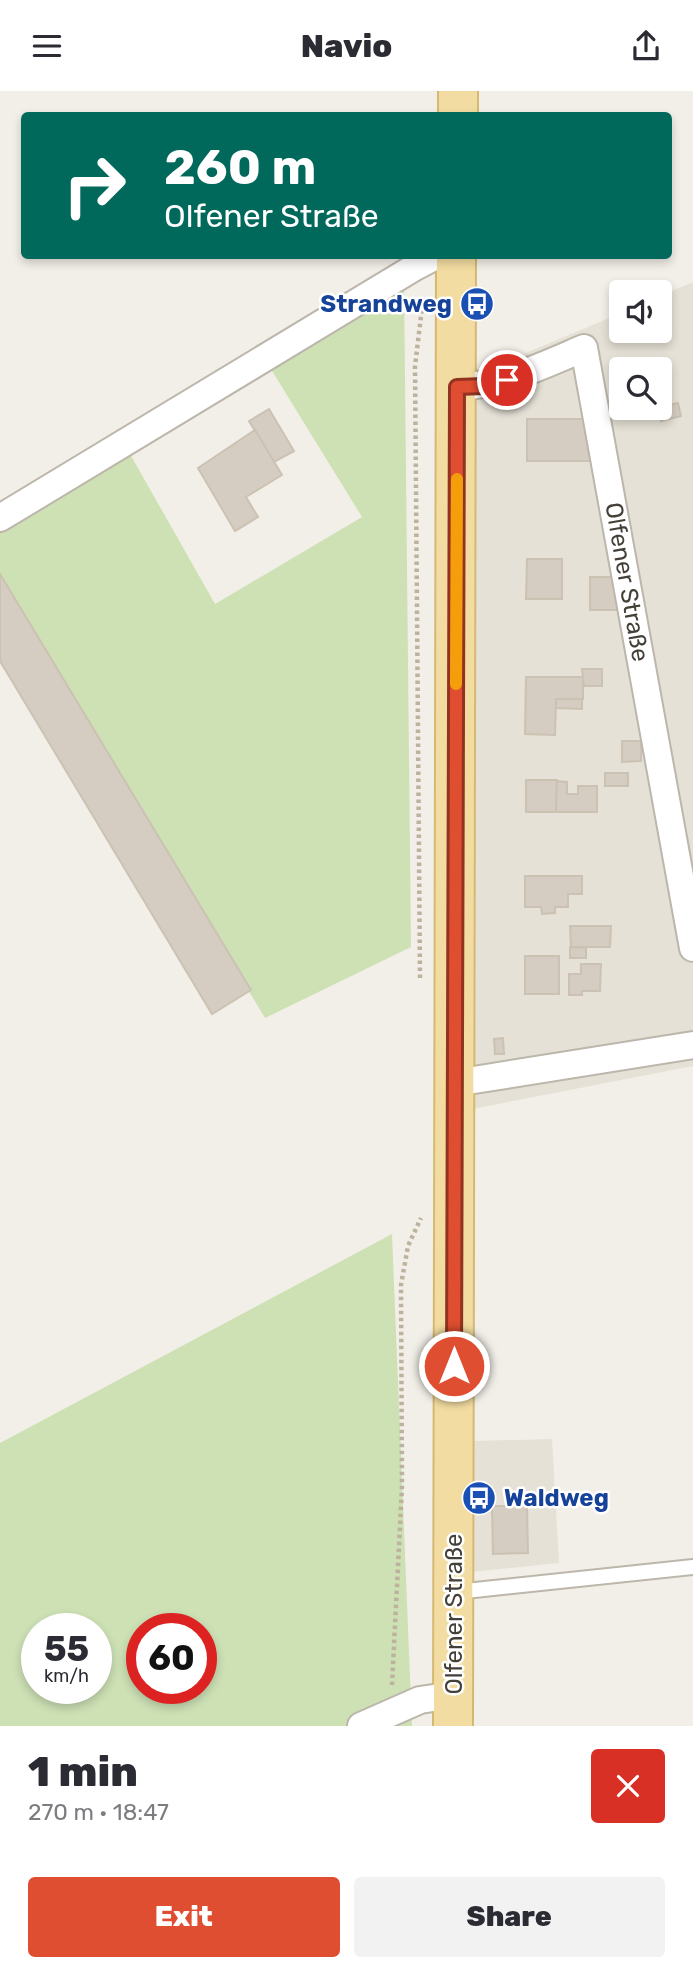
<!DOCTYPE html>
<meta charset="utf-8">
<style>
:root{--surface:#fff;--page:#f2f2f3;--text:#2b2b33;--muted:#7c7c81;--accent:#df4e31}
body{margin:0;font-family:Rubik,sans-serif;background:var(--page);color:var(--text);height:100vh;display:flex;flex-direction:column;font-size:26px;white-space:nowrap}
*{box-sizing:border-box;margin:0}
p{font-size:23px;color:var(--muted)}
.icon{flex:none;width:38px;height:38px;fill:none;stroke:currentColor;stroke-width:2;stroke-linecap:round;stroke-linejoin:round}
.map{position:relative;height:1635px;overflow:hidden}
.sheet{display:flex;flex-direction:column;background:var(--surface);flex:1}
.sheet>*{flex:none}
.guide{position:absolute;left:21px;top:21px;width:651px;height:147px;border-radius:7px;box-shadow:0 4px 10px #0003;background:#00695c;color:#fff;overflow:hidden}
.buttons{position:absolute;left:609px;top:189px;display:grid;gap:14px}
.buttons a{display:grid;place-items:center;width:63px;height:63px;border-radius:7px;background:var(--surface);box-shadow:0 4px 10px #0003;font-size:35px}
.speed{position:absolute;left:21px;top:1522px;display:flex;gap:14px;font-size:35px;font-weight:700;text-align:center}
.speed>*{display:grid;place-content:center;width:91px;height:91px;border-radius:50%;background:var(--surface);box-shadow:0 4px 10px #0003;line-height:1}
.speed small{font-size:18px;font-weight:400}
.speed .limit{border:10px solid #d22;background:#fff;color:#111}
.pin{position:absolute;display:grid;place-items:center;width:60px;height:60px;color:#fff;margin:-30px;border:4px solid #fff;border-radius:50%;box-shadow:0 2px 7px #0007}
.me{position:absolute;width:77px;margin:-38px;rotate:0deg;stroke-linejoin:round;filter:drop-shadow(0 0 5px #0008)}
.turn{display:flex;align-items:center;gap:24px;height:147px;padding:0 28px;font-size:32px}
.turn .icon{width:91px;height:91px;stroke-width:2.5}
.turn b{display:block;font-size:49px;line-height:60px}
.round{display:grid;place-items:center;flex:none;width:74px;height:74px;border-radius:7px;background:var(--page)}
.summary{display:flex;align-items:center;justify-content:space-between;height:119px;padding:0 28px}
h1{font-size:42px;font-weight:800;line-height:52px}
.cta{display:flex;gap:14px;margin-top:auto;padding:14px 28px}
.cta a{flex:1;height:80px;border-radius:7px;background:var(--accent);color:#fff;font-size:28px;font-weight:800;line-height:80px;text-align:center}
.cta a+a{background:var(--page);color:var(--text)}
header{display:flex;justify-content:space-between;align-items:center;height:91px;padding:0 28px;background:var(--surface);font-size:32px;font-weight:800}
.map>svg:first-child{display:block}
.residential{fill:#e5e1d6;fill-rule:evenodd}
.green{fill:#cde1b5;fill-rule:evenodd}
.building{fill:#d5cdc1;stroke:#ccc2b3;stroke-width:2}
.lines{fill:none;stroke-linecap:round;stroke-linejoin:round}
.service-casing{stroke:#bcb6ab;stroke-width:18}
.minor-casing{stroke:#bcb6ab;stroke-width:30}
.primary-casing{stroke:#d5b973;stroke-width:42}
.path{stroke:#bcb29e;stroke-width:4.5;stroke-dasharray:3.5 3.5;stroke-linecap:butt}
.service{stroke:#fff;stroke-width:14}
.minor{stroke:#fff;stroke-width:26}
.primary{stroke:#f2dca1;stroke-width:38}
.route-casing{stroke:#913320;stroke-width:18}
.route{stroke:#df4e31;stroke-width:12}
.slow{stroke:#f59e0b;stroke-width:12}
.labels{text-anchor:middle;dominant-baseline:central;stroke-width:5;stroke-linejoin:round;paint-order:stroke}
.transit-label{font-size:24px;font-weight:bold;fill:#164399;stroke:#fff;text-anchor:end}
.street-label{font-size:24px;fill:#443f37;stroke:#fff}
</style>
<header><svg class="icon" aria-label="menu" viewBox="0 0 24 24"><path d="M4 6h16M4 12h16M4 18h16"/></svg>Navio<svg class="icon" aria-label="share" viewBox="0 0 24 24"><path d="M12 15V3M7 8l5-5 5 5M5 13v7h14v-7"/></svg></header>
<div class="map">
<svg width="693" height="1635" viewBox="0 0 693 1635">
<rect width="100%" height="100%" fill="#f2efe8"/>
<g class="residential">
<path d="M693 191V975L467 1019 462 289 621 222V240H660V205ZM621 278H660V317H621Z"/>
<path d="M552 1348 559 1472 471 1481 474 1350Z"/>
</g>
<g class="green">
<path d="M404 192 411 856 265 927 0 486V440L130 363 215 513 362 426 269 275Z"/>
<path d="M392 1143 412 1635H0V1352ZM37 1538H96V1598H37ZM142 1538H201V1598H142Z"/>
</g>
<g class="building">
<path d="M678 312 681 325 661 330 657 317Z"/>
<path d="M269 318 294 360 274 371 249 330Z"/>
<path d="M527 328H587L595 370H527Z"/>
<path d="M255 339 282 384 246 406 258 426 235 440 198 377Z"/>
<path d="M527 468H562V508H526Z"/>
<path d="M0 483 251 899 212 923 0 570Z"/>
<path d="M590 486H615L621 519H590Z"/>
<path d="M582 578H602V595H584Z"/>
<path d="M526 586H583V608H556L555 644 525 643Z"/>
<path d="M556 608H582V618L556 617Z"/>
<path d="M622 650H641V670L622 671Z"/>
<rect x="605" y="682" width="23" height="13"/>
<path d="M526 689H557L556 721H526Z"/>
<path d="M557 690 567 691V703H578V695H597V721H556Z"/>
<path d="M525 785H582V803H568V816H555V822L542 823 541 816H525Z"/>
<path d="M570 835H611L610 856H571Z"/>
<path d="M570 856 586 857V867H570Z"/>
<rect x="525" y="865" width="34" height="38"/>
<path d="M581 873H601L600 900H582V904H569V883H581Z"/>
<path d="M503 947 504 963H495L494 948Z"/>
<path d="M492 1415H527L528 1462 493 1463Z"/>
</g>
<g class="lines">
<g class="service-casing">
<path id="service" d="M456 1501 693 1476"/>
</g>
<g class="minor-casing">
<g id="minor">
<path d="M457 296C503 294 542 275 584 257L693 857"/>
<path d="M0 427 415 176 438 164"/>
<path d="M455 992 693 954"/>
<path d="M361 1635 420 1609 453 1604"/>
</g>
</g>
<g class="primary-casing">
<g id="primary">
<path d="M458 24V0"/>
<path d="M453 1635 456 164"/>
</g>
</g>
<g class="path">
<path d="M420 887 415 275 422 217"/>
<path d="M392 1594 402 1396 401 1194 408 1155 421 1127"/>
</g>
<use href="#service" class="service"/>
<use href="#minor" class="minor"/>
<use href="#primary" class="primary"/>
</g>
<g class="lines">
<g class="route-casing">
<path id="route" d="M454 1275 457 296 484 295 507 289"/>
</g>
<use href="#route" class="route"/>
<path class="slow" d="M456 593 457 388"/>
</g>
<defs>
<g id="bus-disc" transform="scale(1.75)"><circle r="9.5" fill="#1a4fb4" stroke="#fff"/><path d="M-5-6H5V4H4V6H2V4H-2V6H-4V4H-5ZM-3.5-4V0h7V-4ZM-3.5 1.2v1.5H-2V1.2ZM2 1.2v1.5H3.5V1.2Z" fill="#fff"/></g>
</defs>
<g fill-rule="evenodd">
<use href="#bus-disc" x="477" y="213"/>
<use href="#bus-disc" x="479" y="1407"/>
</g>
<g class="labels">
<g class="transit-label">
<text x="452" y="213">Strandweg</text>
<text x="504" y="1407" text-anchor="start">Waldweg</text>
</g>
<g class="street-label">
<text transform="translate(627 491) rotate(80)">Olfener Straße</text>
<text transform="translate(454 1523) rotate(-90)">Olfener Straße</text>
</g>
</g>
</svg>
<div class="buttons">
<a><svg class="icon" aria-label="sound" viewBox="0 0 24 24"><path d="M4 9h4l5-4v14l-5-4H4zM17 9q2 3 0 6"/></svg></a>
<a><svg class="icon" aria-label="search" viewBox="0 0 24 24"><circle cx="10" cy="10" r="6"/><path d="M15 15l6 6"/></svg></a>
</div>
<div class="speed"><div>55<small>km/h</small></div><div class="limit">60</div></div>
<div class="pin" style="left:507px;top:289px;background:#d93025"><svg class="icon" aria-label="arrive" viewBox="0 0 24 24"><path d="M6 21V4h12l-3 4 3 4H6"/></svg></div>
<svg class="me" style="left:454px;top:1275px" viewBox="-20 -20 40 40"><circle r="17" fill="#df4e31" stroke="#fff" stroke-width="3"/><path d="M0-11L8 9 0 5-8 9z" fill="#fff"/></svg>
<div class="guide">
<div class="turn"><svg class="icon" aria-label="right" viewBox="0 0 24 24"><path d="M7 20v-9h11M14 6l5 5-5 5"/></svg><div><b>260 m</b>Olfener Straße</div></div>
</div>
</div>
<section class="sheet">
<div class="summary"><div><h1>1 min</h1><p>270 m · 18:47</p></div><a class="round" style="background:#d93025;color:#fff"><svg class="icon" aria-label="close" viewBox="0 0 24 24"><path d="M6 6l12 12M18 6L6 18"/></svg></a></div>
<div class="cta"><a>Exit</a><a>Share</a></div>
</section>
